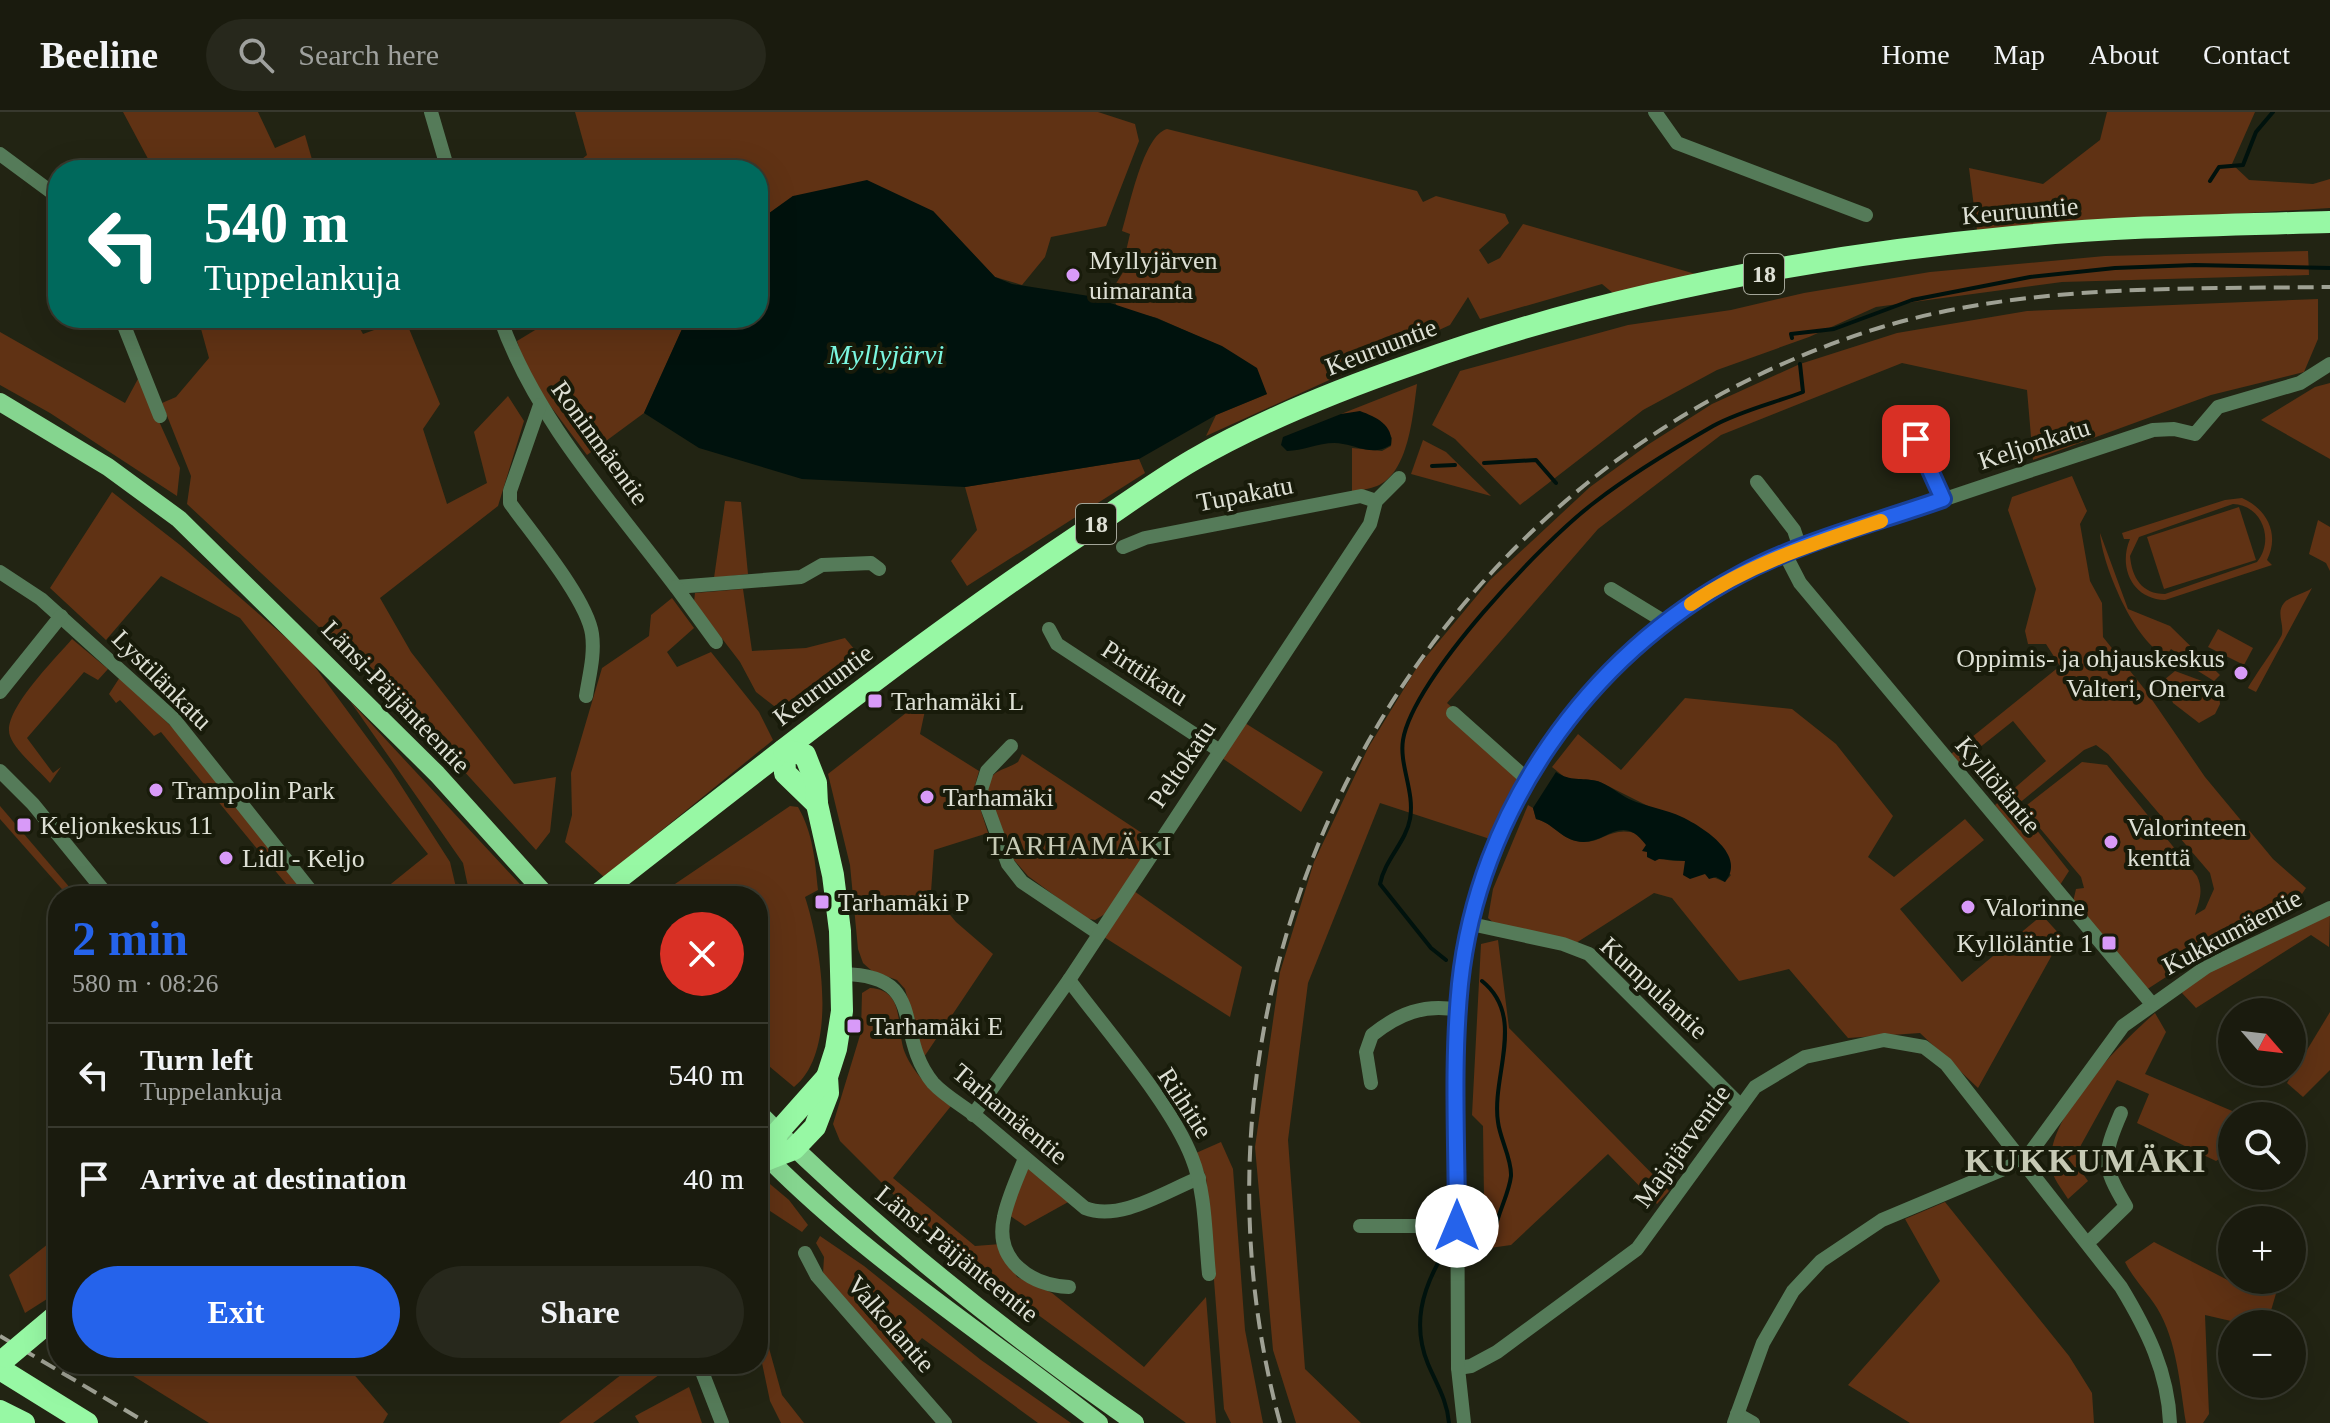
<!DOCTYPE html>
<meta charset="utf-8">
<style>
:root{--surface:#1a1b0e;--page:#27281c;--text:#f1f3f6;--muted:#9fa19e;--line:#38392e;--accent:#2563eb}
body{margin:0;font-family:"Times New Roman",serif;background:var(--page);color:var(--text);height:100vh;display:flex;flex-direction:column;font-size:30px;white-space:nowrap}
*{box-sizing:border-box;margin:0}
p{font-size:26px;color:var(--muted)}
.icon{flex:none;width:44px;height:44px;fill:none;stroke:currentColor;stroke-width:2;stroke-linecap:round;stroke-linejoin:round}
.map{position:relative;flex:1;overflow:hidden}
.side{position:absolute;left:48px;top:774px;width:720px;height:488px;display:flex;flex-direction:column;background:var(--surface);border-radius:32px;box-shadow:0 8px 32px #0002,0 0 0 2px var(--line)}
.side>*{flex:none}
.top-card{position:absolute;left:48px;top:48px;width:720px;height:168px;border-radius:32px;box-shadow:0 8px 32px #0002,0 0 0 2px var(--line);background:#00695c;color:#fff;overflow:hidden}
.needle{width:52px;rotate:118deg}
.fabs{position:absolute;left:2218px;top:886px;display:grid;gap:16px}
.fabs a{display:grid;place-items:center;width:88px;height:88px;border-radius:50%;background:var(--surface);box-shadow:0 8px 32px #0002,0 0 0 2px var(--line);font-size:40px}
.pin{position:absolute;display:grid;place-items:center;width:68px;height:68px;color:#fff;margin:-34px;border-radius:16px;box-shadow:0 4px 12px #0006}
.me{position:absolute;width:88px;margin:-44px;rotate:0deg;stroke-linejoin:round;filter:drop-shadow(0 0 6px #0008)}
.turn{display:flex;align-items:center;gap:28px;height:168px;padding:0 24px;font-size:36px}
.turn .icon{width:104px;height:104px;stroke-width:2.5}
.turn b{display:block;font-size:56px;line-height:68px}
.round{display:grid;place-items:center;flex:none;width:84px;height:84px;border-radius:42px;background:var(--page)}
.head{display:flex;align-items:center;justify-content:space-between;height:136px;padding:0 24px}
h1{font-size:48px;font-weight:700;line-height:60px;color:var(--accent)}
.cta{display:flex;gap:16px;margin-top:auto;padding:16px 24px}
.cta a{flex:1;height:92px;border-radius:48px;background:var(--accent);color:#fff;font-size:32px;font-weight:700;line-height:92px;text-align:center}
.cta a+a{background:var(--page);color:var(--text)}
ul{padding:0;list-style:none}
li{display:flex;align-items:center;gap:24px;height:104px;padding:0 24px;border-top:2px solid var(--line)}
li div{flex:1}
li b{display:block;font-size:30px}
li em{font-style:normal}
header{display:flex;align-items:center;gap:48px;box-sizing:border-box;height:112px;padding:0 40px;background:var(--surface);border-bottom:2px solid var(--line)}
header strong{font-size:38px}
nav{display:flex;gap:44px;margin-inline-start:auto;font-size:28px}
.search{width:560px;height:72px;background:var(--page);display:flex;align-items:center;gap:20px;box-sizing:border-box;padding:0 28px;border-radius:44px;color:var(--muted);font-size:30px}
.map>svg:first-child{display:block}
.green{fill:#603214;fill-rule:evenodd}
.water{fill:#00120d}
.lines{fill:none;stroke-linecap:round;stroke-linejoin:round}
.stream{stroke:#00120d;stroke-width:4}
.minor{stroke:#557b59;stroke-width:14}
.major{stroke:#85d58f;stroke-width:18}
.highway{stroke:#97f8a4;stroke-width:22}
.rail{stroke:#9fa194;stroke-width:4;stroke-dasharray:16 8;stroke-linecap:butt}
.highway-bridge{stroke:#97f8a4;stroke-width:22}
.route-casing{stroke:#184099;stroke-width:20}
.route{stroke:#2563eb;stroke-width:14}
.slow{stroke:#f59e0b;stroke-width:14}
.poi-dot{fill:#d89af8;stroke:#181b0a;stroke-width:3}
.labels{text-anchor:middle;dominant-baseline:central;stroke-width:8;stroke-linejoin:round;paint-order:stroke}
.shield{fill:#181b0a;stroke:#a3a598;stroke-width:2}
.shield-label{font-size:24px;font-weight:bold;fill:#dee0d5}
.street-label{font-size:26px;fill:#dee0d5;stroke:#181b0a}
.poi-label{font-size:26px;fill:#dee0d5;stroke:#181b0a;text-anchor:start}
.water-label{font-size:28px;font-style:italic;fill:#7af7e0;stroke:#181b0a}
.neighbourhood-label{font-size:28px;letter-spacing:2px;fill:#c6c9b4;stroke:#181b0a}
.district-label{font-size:34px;font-weight:bold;letter-spacing:2px;fill:#c6c9b4;stroke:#181b0a}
</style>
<header>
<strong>Beeline</strong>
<div class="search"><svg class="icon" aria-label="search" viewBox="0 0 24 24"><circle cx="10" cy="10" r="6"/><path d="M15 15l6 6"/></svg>Search here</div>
<nav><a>Home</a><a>Map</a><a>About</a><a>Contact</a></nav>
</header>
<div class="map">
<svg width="2330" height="1311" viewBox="0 0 2330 1311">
<rect width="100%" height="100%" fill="#222413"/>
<g class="green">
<path d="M123 0H258L275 36 305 23 315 58H154Z"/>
<path d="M575 0H1098L1135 12 1139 29 1106 114 1051 125 1045 145 1022 173 995 165 933 99 793 84 758 109V58H568L587 43Z"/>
<path d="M2107 0H2255L2232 52 2249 68 2313 72 2330 67V96L1977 118 1969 56 2043 72 2100 28Z"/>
<path d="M1167 17 1417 79 1423 90 1436 84 1505 102 1509 111 1479 138 1488 152 1500 146 1523 112 1699 163 1614 182 1602 172 1480 207 1468 185 1450 213 1206 324 1216 303 1267 282 1222 235 1157 206 1118 196 1110 181 1127 154 1123 152 1130 122 1122 119C1129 97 1143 23 1167 17Z"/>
<path d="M2308 139 2309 163 2062 170 1876 195 1809 225 1717 258 1643 298 1520 393 1455 327 1432 313 1460 259 1628 213 1731 198 1804 181 1930 160 2105 144Z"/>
<path d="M2318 187V227L2304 260 2211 283 2033 348 2027 278 1902 251 1721 323 1598 417 1447 591 1526 658 1490 727 1380 691 1308 871 1288 1028 1305 1257 1361 1311H1296L1273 1238 1255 1035 1280 860 1314 750 1368 636 1416 557 1490 468 1590 375 1649 332 1712 292 1800 252 1897 221 2027 199Z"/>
<path d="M198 206H354L363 222 405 207 440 292 423 317 447 392 487 371 474 320 508 284 524 309 498 394 380 486 411 540 514 672 556 665 550 720 536 738 409 599 187 392 191 364 162 291 176 285 209 246Z"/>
<path d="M555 206H687L644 301 587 343 528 264 517 229Z"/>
<path d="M0 220 125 291 139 265 180 356 177 384 50 301 0 273Z"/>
<path d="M2330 271V347L2261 308 2315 275Z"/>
<path d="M1417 272C1413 302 1409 361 1377 374 1369 377 1360 378 1352 380V336L1382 339 1391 334 1392 326C1380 303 1366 299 1341 302Z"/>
<path d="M1423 328 1446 340 1491 384 1411 362Z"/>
<path d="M1139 347 1145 361 967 474 951 449 977 418 965 375Z"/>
<path d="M2072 364 2087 399 2080 412 2090 469 2102 491 2103 525 2146 579 2205 665 2273 747 2306 776 2290 800 2203 841 2146 878 2073 790 2076 777 2084 776 2081 765 2023 696 2082 650 2107 653 2197 764C2204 779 2199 789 2195 803L2205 797 2214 777 2210 761 2108 642 2096 633 2084 638 2017 693 2069 759 2060 773 1995 693 2046 649 2013 609 1959 652 1951 642 2060 554 2046 532H2028L2025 519 2036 477 2008 398 2012 385Z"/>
<path d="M112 380 180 433 307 544 391 658 450 750 458 784H376L428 742 240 506 161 464 106 528 50 476Z"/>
<path d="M2242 386C2267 397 2280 422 2267 448L2272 453 2165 488C2132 487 2118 455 2130 427H2124L2122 421 2225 388ZM2233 392C2262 393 2275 428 2257 450L2165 482C2142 482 2132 466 2130 444L2139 425Z"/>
<path d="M725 389 741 390 748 462 714 466Z"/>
<path d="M2239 395 2256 448 2164 477 2147 425Z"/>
<path d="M2318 408 2330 415V459L2326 451 2309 442Z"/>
<path d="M2100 421 2128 497 2170 514 2220 563 2214 569 2190 554 2186 546H2179V553L2175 552 2177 541 2171 537 2166 544C2135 531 2102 453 2100 421Z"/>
<path d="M2312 476 2256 580 2248 576C2253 566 2282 526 2282 522 2284 512 2276 500 2284 491 2290 484 2304 482 2312 476Z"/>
<path d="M743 477 752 539 806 536 845 526 860 544 799 593 774 594 756 580 740 550 694 490 695 481Z"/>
<path d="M672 486 694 516 667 540 677 555 711 540 759 600 773 628 604 765 565 730 572 703 571 661 602 556 649 524 651 503Z"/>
<path d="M2218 517 2253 536 2244 553 2208 535Z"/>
<path d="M72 527 108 557 98 568 84 560 27 626 53 661 61 655 50 671C39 658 16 640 10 624 1 600 56 546 72 527Z"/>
<path d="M2175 559 2202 569 2219 584 2220 592 2215 602 2199 611 2173 591 2164 568Z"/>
<path d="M120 565 179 622 310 784H296L161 620 154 624 120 588 116 591 109 582Z"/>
<path d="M1685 586 1792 597 1836 632 1893 704 1868 745 1894 765 1965 707 1984 728 1900 797 1962 870 2042 803 2062 825 1978 976 1920 921 1848 926 1789 857 1739 869 1672 786 1654 781 1576 831 1496 813 1488 806 1493 777 1528 693 1533 696 1536 707C1551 710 1561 726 1576 729 1601 735 1609 712 1638 722 1653 742 1657 750 1685 749L1686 754 1725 770 1731 763 1648 694 1598 669 1568 668 1552 655 1578 622 1621 658Z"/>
<path d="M350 589 531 784H470L463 751Z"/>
<path d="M927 589 920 622 979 659 974 677 988 721 934 738 931 780 956 810 993 842 924 945 905 877 897 868 872 859 863 851 858 837 850 753 828 662 920 590Z"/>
<path d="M1245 611 1323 660 1301 700 1222 646Z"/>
<path d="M1022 642 1154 729 1105 802 1095 808 1085 806 1028 764 1014 748 988 680C988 657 1002 660 1018 650Z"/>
<path d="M0 694 77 784H68L0 707Z"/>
<path d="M790 694 798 695C813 721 815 748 818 778L805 785C821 834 839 939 794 975L758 945V784H678L672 774Z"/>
<path d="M1134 779 1242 855 1230 905 1104 825Z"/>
<path d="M2330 801 2329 835 2311 823 2196 896 2182 881C2196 857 2300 816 2330 801Z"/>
<path d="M1498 828 1509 916 1669 1079 1657 1092 1608 1042 1511 1133 1476 1138V1094L1484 1087 1483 1014 1472 1003 1481 832Z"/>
<path d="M870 876C907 878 895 917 905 941 914 963 934 980 951 994L893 1066 975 1134 1001 1132 1017 1165 1052 1181 1144 1255 1206 1185 1216 1311H1186L1000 1175 905 1094 840 1029 833 1012 861 920 862 881Z"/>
<path d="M2330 900V958L2303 985 2287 971Z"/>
<path d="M2155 901 2166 920 2145 962 2244 1004H2232V1038L2216 1049 2137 1011 2149 982 2117 968 2081 1033 2076 1052 2088 1069 2068 1087C2062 1077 2052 1066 2051 1054 2046 1005 2120 932 2155 901Z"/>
<path d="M1221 1030 1233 1057 1245 1218 1263 1311H1231L1224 1297 1206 1065 1196 1041Z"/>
<path d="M1028 1056 1070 1089 1025 1114 1009 1103Z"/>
<path d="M758 1062 789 1088 808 1113 802 1120 758 1091Z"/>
<path d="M1945 1090 2069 1244 2092 1281 2094 1311H1910L1848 1273 1940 1169 1905 1107Z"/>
<path d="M58 1124V1180L25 1201 9 1163Z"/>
<path d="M820 1124 864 1154 981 1248 1071 1311H1038L922 1226 898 1254 823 1162 824 1145 816 1131Z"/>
<path d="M2154 1130 2247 1178 2252 1168H2280L2267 1212H2244L2205 1203 2209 1302 2203 1311H2186C2180 1275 2177 1228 2157 1196 2147 1180 2134 1168 2125 1150Z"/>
<path d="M767 1229 782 1283 804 1311H781L770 1289 758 1232Z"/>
<path d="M114 1252H345L388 1302 383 1311H209Z"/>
<path d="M635 1252H674L593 1311H559Z"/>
<path d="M689 1275 702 1311H639L635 1304Z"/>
</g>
<g class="water">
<path d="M867 68 933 99 995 165 1012 172 1089 184 1156 206 1222 234 1257 256 1267 282 1216 303 1139 347 965 375 802 367 699 336 644 301 687 206H758V109L793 84Z"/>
<path d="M1360 299C1376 305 1394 313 1391 333 1372 344 1361 335 1343 332 1324 328 1305 339 1287 339L1281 333 1283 325 1341 302Z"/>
<path d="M1556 660C1571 670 1581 665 1597 669 1608 672 1619 682 1629 687 1646 695 1666 697 1682 705 1705 716 1747 744 1725 770L1716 765 1709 767 1705 762 1690 767 1683 763 1685 749 1659 747 1655 749 1647 745V740L1642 739 1646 733C1620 698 1605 736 1576 729 1561 726 1551 710 1536 707L1533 696Z"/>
</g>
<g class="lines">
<g class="stream">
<path d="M2210 69 2219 55 2243 53 2256 20 2273 0"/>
<path d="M1792 226 1791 222 1834 217 1912 188 2030 165 2115 156 2195 153 2330 156"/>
<path d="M1484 351 1536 348 1556 371"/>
<path d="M1432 354 1455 353"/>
<path d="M1446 848 1431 836 1380 772C1385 747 1406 730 1410 707 1415 680 1399 653 1403 628 1413 566 1543 429 1595 390 1631 362 1673 337 1713 314 1740 299 1774 291 1803 280L1800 252"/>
<path d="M1476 1132 1495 1118C1498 1100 1509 1082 1511 1064 1512 1047 1500 1027 1498 1010 1491 964 1527 905 1482 869"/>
<path d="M1442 1144C1422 1178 1412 1213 1428 1252 1437 1273 1447 1288 1449 1311"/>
</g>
<g class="minor">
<path d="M431 0 448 58"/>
<path d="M1655 0 1677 31 1866 103"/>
<path d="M0 42 58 85"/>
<path d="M121 206 160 304"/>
<path d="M500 206C535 307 612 390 676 475L801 465 822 453 871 451 879 457"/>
<path d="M540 293 510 379V391C532 422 587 487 592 522 595 543 589 564 586 584"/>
<path d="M1908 301 1943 387"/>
<path d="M1757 370 1794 418 1800 436"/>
<path d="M1123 435 1145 426 1361 384 1376 389"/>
<path d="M1785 442 1800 471 2152 892"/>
<path d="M0 460 41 487 174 607 315 784"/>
<path d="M676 475 716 530"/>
<path d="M1611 477 1665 510"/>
<path d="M1049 517 1057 532 1220 639"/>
<path d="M0 580 61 504"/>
<path d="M1453 601 1528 668"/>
<path d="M1011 634 987 659 981 678 1008 752 1022 770 1098 821"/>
<path d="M0 659 33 692 108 784"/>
<path d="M1471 812 1563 832 1589 842 1741 994"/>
<path d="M842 862C930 863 892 921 933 971 945 984 963 994 977 1005 1013 1035 1049 1066 1085 1096 1120 1110 1166 1079 1199 1066"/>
<path d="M1069 868C1105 917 1171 991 1192 1046 1206 1081 1205 1124 1209 1162"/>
<path d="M1371 971 1366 940 1372 923C1398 902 1425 891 1458 898"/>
<path d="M973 1003 1069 868 1370 412 1376 389 1399 366"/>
<path d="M1025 1046C1018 1065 1008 1085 1004 1105 994 1149 1031 1173 1069 1175"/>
<path d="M1360 1114H1457"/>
<path d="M2093 1126 2126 1094C2102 1054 2102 1045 2121 1001"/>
<path d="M805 1141 817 1164 945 1311"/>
<path d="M699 1252 722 1311"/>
<path d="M1458 1256 1471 1254 1497 1240 1637 1137 1755 975 1805 945 1884 928 1924 935 1946 952 2121 1175C2147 1218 2168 1260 2170 1311"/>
<path d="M1737 1302 1753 1311"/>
<path d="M1464 1311 1458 1256C1457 1173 1457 1090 1457 1007 1457 960 1454 912 1460 866 1484 696 1587 540 1741 462 1789 437 1841 422 1892 405 1979 375 2066 347 2153 318L2174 317 2195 322 2218 295 2300 271 2330 252"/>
<path d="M1734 1311 1763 1231 1793 1179 1821 1149 1882 1108 2025 1048 2123 914 2206 855 2330 796"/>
</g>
<g class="major">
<path d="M0 290 108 355 179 407 437 662 547 784"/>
<path d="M758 1000C874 1116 1001 1218 1135 1311"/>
<path d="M758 1036C860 1142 983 1220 1099 1311"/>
</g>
<g class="highway">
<path d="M784 638 785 661 817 692"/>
<path d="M596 784C755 660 913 534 1081 422 1118 398 1155 370 1193 348 1262 308 1338 278 1413 252 1603 184 1812 144 2013 125 2118 114 2225 113 2330 110"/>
<path d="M768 1047 794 1037 815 1015 828 981 827 965 836 937 842 899 840 819 833 763 817 692 816 671 805 643 784 638"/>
<path d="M768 1047 778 1020 827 965"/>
<path d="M0 1257 87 1311"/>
<path d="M0 1299 24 1311"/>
</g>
<g class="rail">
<path d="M0 1224 147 1311"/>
<path d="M1280 1311C1155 849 1421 355 1882 215 2026 172 2181 177 2330 175"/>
</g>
<path class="highway-bridge" d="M7 1245 57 1203"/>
</g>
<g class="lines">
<g class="route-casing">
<path id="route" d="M1457 1114C1457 1034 1452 951 1460 872 1478 700 1587 544 1739 463 1802 429 1875 411 1943 387L1916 327"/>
</g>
<use href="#route" class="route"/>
<path class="slow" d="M1691 492C1749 452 1815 431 1881 409"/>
</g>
<g class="poi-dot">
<circle cx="1073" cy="163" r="8"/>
<circle cx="2241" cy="561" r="8"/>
<rect x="867" y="581" width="16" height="16" rx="4"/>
<circle cx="156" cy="678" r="8"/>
<circle cx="927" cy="685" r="8"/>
<rect x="16" y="705" width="16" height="16" rx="4"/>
<circle cx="2111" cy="730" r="8"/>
<circle cx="226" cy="746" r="8"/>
<rect x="814" y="782" width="16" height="16" rx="4"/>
<circle cx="1968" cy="795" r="8"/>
<rect x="2101" y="823" width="16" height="16" rx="4"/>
<rect x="846" y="906" width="16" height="16" rx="4"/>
</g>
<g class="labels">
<g class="shield">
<rect x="1744" y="142" width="40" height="40" rx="6"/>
<rect x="1076" y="392" width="40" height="40" rx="6"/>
</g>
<g class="shield-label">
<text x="1764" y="162">18</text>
<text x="1096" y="412">18</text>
</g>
<g class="street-label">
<text transform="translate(2020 99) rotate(-5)">Keuruuntie</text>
<text transform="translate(1381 235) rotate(-21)">Keuruuntie</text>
<text transform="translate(600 331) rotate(54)">Roninmäentie</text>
<text transform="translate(2034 332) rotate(-18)">Keljonkatu</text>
<text transform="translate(1245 382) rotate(-11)">Tupakatu</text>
<text transform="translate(1145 561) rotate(33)">Pirttikatu</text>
<text transform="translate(162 568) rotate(45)">Lystilänkatu</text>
<text transform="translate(823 573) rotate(-37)">Keuruuntie</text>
<text transform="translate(396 585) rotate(46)">Länsi-Päijänteentie</text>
<text transform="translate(1182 652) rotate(-56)">Peltokatu</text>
<text transform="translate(1998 673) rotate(50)">Kyllöläntie</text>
<text transform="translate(2232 820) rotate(-28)">Kukkumäentie</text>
<text transform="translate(1654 876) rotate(43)">Kumpulantie</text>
<text transform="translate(1185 991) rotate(57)">Riihitie</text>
<text transform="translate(1010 1002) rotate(40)">Tarhamäentie</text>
<text transform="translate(1682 1034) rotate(-54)">Majajärventie</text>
<text transform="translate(957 1142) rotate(39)">Länsi-Päijänteentie</text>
<text transform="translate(891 1212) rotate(49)">Valkolantie</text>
</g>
<g class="poi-label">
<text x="1089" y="148">Myllyjärven<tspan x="1089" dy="30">uimaranta</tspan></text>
<text x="2225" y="546" text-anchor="end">Oppimis- ja ohjauskeskus<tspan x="2225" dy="30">Valteri, Onerva</tspan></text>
<text x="891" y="589">Tarhamäki L</text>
<text x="172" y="678">Trampolin Park</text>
<text x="943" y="685">Tarhamäki</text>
<text x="40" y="713">Keljonkeskus 11</text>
<text x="2127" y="715">Valorinteen<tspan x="2127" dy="30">kenttä</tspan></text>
<text x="242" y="746">Lidl - Keljo</text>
<text x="838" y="790">Tarhamäki P</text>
<text x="1984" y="795">Valorinne</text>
<text x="2093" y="831" text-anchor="end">Kyllöläntie 1</text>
<text x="870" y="914">Tarhamäki E</text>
</g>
<g class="water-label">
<text x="886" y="242">Myllyjärvi</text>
</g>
<g class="neighbourhood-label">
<text x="1080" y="733">TARHAMÄKI</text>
</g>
<g class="district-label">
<text x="2086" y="1048">KUKKUMÄKI</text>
</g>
</g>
</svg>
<div class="fabs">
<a><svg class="needle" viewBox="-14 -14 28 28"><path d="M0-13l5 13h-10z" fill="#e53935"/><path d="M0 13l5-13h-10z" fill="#9fa19e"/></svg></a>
<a><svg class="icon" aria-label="search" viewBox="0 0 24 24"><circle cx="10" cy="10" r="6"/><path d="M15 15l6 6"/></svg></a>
<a>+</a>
<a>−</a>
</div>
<div class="pin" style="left:1916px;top:327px;background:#d93025"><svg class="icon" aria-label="arrive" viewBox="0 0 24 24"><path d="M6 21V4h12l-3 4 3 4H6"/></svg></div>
<svg class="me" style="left:1457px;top:1114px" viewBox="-20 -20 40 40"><circle r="19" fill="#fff"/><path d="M0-13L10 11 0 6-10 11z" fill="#2563eb"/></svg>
<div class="top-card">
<div class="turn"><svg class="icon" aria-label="left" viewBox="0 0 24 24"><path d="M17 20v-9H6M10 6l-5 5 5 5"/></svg><div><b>540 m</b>Tuppelankuja</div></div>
</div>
<section class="side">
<div class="head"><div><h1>2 min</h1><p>580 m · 08:26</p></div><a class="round" style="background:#d93025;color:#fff"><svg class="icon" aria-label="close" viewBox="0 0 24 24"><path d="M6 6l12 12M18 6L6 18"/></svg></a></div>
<ul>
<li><svg class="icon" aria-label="left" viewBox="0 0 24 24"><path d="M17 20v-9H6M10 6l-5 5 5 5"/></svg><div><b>Turn left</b><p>Tuppelankuja</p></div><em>540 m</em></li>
<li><svg class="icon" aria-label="arrive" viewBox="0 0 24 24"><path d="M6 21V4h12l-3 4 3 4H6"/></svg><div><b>Arrive at destination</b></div><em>40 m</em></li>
</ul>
<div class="cta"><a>Exit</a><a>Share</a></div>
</section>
</div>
